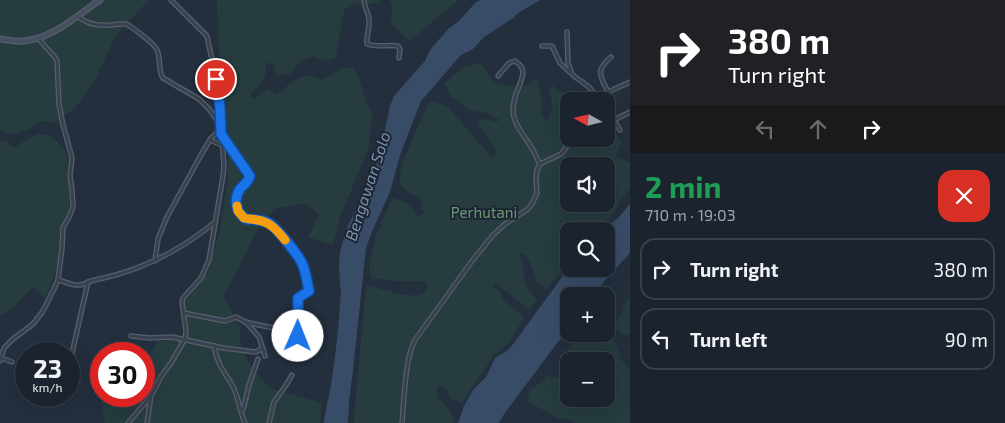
<!DOCTYPE html>
<meta charset="utf-8">
<style>
:root{--surface:#1b232e;--page:#282f3a;--text:#f1f3f6;--muted:#a0a4aa;--line:#39404a}
body{margin:0;font-family:"Exo 2",sans-serif;background:var(--page);color:var(--text);height:100vh;display:flex;flex-direction:column;font-size:19px;white-space:nowrap}
*{box-sizing:border-box;margin:0}
p{font-size:16px;color:var(--muted)}
.icon{flex:none;width:28px;height:28px;fill:none;stroke:currentColor;stroke-width:2;stroke-linecap:round;stroke-linejoin:round}
.map{position:relative;flex:1;overflow:hidden}
.details{display:flex;flex-direction:column;background:var(--surface);width:375px}
.details>*{flex:none}
.banner{background:#202124;color:#fff;overflow:hidden}
.needle{width:32px;rotate:278deg}
.tools{position:absolute;left:560px;top:92px;display:grid;gap:10px}
.tools a{display:grid;place-items:center;width:55px;height:55px;border-radius:10px;background:var(--surface);box-shadow:0 5px 20px #0002,0 0 0 1px var(--line);font-size:25px}
.speed{position:absolute;left:15px;top:342px;display:flex;gap:10px;font-size:25px;font-weight:700;text-align:center}
.speed>*{display:grid;place-content:center;width:65px;height:65px;border-radius:50%;background:var(--surface);box-shadow:0 5px 20px #0002,0 0 0 1px var(--line);line-height:1}
.speed small{font-size:12px;font-weight:400}
.speed .limit{border:8px solid #d22;background:#fff;color:#111}
.pin{position:absolute;display:grid;place-items:center;width:42px;height:42px;color:#fff;margin:-21px;border:2px solid #fff;border-radius:50%;box-shadow:0 1px 5px #0007}
.me{position:absolute;width:55px;margin:-28px;rotate:1deg;stroke-linejoin:round;filter:drop-shadow(0 0 4px #0008)}
.turn{display:flex;align-items:center;gap:18px;height:105px;padding:0 15px;font-size:22px}
.turn .icon{width:65px;height:65px;stroke-width:2.5}
.turn b{display:block;font-size:35px;line-height:42px}
.lanes{display:flex;align-items:center;height:48px;padding:0 15px;background:#0003;justify-content:center;gap:25px;direction:ltr}
.lanes .off{opacity:.35}
.round{display:grid;place-items:center;flex:none;width:52px;height:52px;border-radius:15px;background:var(--page)}
.headline{display:flex;align-items:center;justify-content:space-between;height:85px;padding:0 15px}
h1{font-size:30px;font-weight:700;line-height:38px;color:#1e9e55}
ul{padding:0;list-style:none}
li{display:flex;align-items:center;gap:15px;height:62px;margin:0 10px 8px;padding:0 5px;border:2px solid var(--line);border-radius:15px}
li div{flex:1}
li b{display:block;font-size:19px}
li em{font-style:normal}
main{display:flex;flex:1;min-height:0}
.map>svg:first-child{display:block}
.green{fill:#263c3f;fill-rule:evenodd}
.water{fill:#394c67}
.lines{fill:none;stroke-linecap:round;stroke-linejoin:round}
.street-casing{stroke:#565f6c;stroke-width:5.5}
.secondary-casing{stroke:#565f6c;stroke-width:7}
.street{stroke:#38414e;stroke-width:3}
.secondary{stroke:#465061;stroke-width:4.5}
.route-casing{stroke:#114b97;stroke-width:12}
.route{stroke:#1a73e8;stroke-width:9}
.slow{stroke:#f59e0b;stroke-width:9}
.labels{text-anchor:middle;dominant-baseline:central;stroke-width:4;stroke-linejoin:round;paint-order:stroke}
.park-label{font-size:15px;fill:#6b9a76;stroke:#1d2633}
.water-label{font-size:16px;font-style:italic;fill:#7c92b1;stroke:#1d2633}
</style>
<main>
<div class="map">
<svg width="630" height="423" viewBox="0 0 630 423">
<rect width="100%" height="100%" fill="#242f3e"/>
<g class="green">
<path d="M0 0H149L116 35 95 80 76 107 56 123 41 121 31 126 30 130 19 131 15 135 2 131 0 129Z"/>
<path d="M216 0H380L379 3 368 4 355 3 344 10 336 57C327 62 323 63 315 56 302 60 298 61 292 73L279 76 275 72 273 64 265 63C269 78 260 83 251 94L252 99 257 97 268 89 277 94 295 80 308 75 323 80 344 67 353 68 358 75 367 105 372 113 369 146 340 218 333 245 308 237 319 214 304 203 274 209 257 230 243 260 223 296 240 327V343L245 355 250 365 263 381 275 390 322 403 320 423H105L101 401 112 396H144V363L158 341 176 340 187 342 189 336 185 307 186 299 209 271 220 230 227 185 228 154 219 52 217 2Z"/>
<path d="M390 0H458L410 41 391 24 392 5Z"/>
<path d="M478 63 483 66 492 81 515 87 526 85 537 78 541 96 542 116 547 120C555 108 552 103 549 89L552 85 567 96 571 101H569V139H606V126L611 125 621 142 616 156 630 163V189L624 195 613 214 595 231H569V261L547 289 536 281C533 271 531 260 523 253L520 255C525 267 522 272 525 283 527 289 533 295 537 299L530 310 495 283 492 285 500 293 504 301 524 317 510 342 495 354 462 403 451 398 447 391 439 385 437 387V397L445 405 455 419 454 423H354V417L366 285C383 289 406 298 422 295L427 288V283C419 279 414 282 406 282 395 281 384 279 372 279L369 269 375 238 392 198C404 200 413 207 418 218L425 212 422 208 420 199C414 195 405 192 401 186 393 175 424 114 430 101L447 106 491 156 496 155 497 152 478 124V121L485 119 496 122 500 120 487 113 468 110 460 102 451 97 444 84 463 67ZM569 166H606V204H569Z"/>
<path d="M39 134 49 135 52 136 64 149 68 158 67 176 70 190 69 210 60 229 61 248 59 259 50 288 45 298 34 286 12 309 0 315V140L8 142 12 147H15L31 137Z"/>
<path d="M629 297H630V335C623 335 618 332 615 325L619 318Z"/>
<path d="M606 328 618 347 620 358 623 362 630 368V423H575L572 420 556 418 546 412 542 409 527 402 530 390 545 380 546 375 569 381V399H606V361H569V370L562 365 559 358 571 347 579 334H606Z"/>
</g>
<g class="water">
<path d="M480 0H540L518 13 513 18 484 37 473 49 461 55 421 101 400 155 390 192 373 229 366 248 353 370 349 401 348 423H324C325 410 329 398 331 385 336 354 339 323 341 292L340 285 339 264 340 252 347 228 355 212 365 196 369 188 379 158 390 106 394 96 425 61 430 50 449 28 458 22 476 2Z"/>
<path d="M630 204V253L606 279 593 296H569V327L504 414 499 423H458L464 406 468 399 474 389 486 377 495 358 508 350 514 343 562 277 569 266V269H606V231H603L619 217Z"/>
</g>
<g class="lines">
<g class="street-casing">
<g id="street">
<path d="M364 0C364 8 369 13 369 20 370 28 366 36 367 44 378 48 388 44 398 46L400 49 399 58"/>
<path d="M78 16C87 25 98 26 110 25 116 25 121 23 126 24 131 26 153 43 156 48 162 57 157 69 163 78L199 99 209 109 220 124"/>
<path d="M567 32 568 63 571 71"/>
<path d="M542 46H552L560 63 574 76 589 87 600 101"/>
<path d="M498 76 509 63 515 61C528 69 522 78 518 89 515 94 514 102 513 108 512 124 526 137 533 150 536 155 537 160 540 164"/>
<path d="M608 92C600 75 595 71 611 57"/>
<path d="M606 101 608 92 630 82"/>
<path d="M606 111V112"/>
<path d="M614 120 620 130"/>
<path d="M606 122 614 120 630 112"/>
<path d="M210 140 222 145"/>
<path d="M155 261 158 239 167 217 201 155 211 138 220 130"/>
<path d="M58 280C64 281 70 285 76 285 83 286 89 281 95 280 140 271 180 251 215 222"/>
<path d="M184 313 225 321 236 317 245 322 278 329 297 337 298 298 301 295 308 291C307 283 306 273 303 265 300 256 277 227 268 223 261 219 254 220 246 219 236 212 233 199 240 189 244 185 248 182 250 176L222 135"/>
<path d="M246 322 259 337 265 356"/>
<path d="M131 336 149 338 172 337 214 346C215 352 217 359 220 365 224 373 230 380 234 389 239 400 240 412 245 423"/>
<path d="M214 346 223 348 256 352 263 348"/>
<path d="M1 358 12 362"/>
<path d="M0 361 4 348 13 339 33 324 43 311 53 291 58 280 62 248 63 228 70 215 73 207 72 189 70 176 72 158 63 125 59 104 57 61C53 52 43 47 39 38"/>
<path d="M69 367 88 282"/>
<path d="M48 402 51 396"/>
<path d="M241 411 243 409 244 406 249 385 258 359"/>
<path d="M128 423 151 396 162 375 171 363 185 339 186 331 182 302 183 298 201 278 209 260 223 176 224 165 218 88 207 36 171 0"/>
<path d="M147 423 151 396"/>
<path d="M269 423 274 402 286 385 292 375"/>
<path d="M402 423C404 401 405 358 415 340L472 261 493 235 505 224 528 209 532 204 537 193 536 178 537 170 540 164 561 154 573 139"/>
</g>
</g>
<g class="secondary-casing">
<path id="secondary" d="M0 39C8 40 16 42 24 41 54 38 76 16 100 0"/>
</g>
<use href="#street" class="street"/>
<use href="#secondary" class="secondary"/>
</g>
<g class="lines">
<g class="route-casing">
<path id="route" d="M216 79 220 107 221 134 250 176C248 182 244 185 240 189 233 199 236 212 246 219 254 220 261 219 269 223 277 228 298 255 302 263 306 272 307 282 309 291L298 298V336"/>
</g>
<use href="#route" class="route"/>
<path class="slow" d="M237 206 238 211 244 218C248 219 253 219 257 220 270 222 277 230 285 240"/>
</g>
<g class="labels">
<g class="park-label">
<text x="484" y="212">Perhutani</text>
</g>
<g class="water-label">
<text transform="translate(367 186) rotate(-72)">Bengawan Solo</text>
</g>
</g>
</svg>
<div class="tools">
<a><svg class="needle" viewBox="-14 -14 28 28"><path d="M0-13l5 13h-10z" fill="#e53935"/><path d="M0 13l5-13h-10z" fill="#a0a4aa"/></svg></a>
<a><svg class="icon" aria-label="sound" viewBox="0 0 24 24"><path d="M4 9h4l5-4v14l-5-4H4zM17 9q2 3 0 6"/></svg></a>
<a><svg class="icon" aria-label="search" viewBox="0 0 24 24"><circle cx="10" cy="10" r="6"/><path d="M15 15l6 6"/></svg></a>
<a>+</a>
<a>−</a>
</div>
<div class="speed"><div>23<small>km/h</small></div><div class="limit">30</div></div>
<div class="pin" style="left:216px;top:79px;background:#d93025"><svg class="icon" aria-label="arrive" viewBox="0 0 24 24"><path d="M6 21V4h12l-3 4 3 4H6"/></svg></div>
<svg class="me" style="left:298px;top:336px" viewBox="-20 -20 40 40"><circle r="19" fill="#fff"/><path d="M0-13L10 11 0 6-10 11z" fill="#1a73e8"/></svg>
</div>
<section class="details">
<div class="banner">
<div class="turn"><svg class="icon" aria-label="right" viewBox="0 0 24 24"><path d="M7 20v-9h11M14 6l5 5-5 5"/></svg><div><b>380 m</b>Turn right</div></div>
<div class="lanes"><svg class="icon off" aria-label="left" viewBox="0 0 24 24"><path d="M17 20v-9H6M10 6l-5 5 5 5"/></svg><svg class="icon off" aria-label="ahead" viewBox="0 0 24 24"><path d="M12 20V5M6 11l6-6 6 6"/></svg><svg class="icon" aria-label="right" viewBox="0 0 24 24"><path d="M7 20v-9h11M14 6l5 5-5 5"/></svg></div>
</div>
<div class="headline"><div><h1>2 min</h1><p>710 m · 19:03</p></div><a class="round" style="background:#d93025;color:#fff"><svg class="icon" aria-label="close" viewBox="0 0 24 24"><path d="M6 6l12 12M18 6L6 18"/></svg></a></div>
<ul>
<li><svg class="icon" aria-label="right" viewBox="0 0 24 24"><path d="M7 20v-9h11M14 6l5 5-5 5"/></svg><div><b>Turn right</b></div><em>380 m</em></li>
<li><svg class="icon" aria-label="left" viewBox="0 0 24 24"><path d="M17 20v-9H6M10 6l-5 5 5 5"/></svg><div><b>Turn left</b></div><em>90 m</em></li>
</ul>
</section>
</main>
